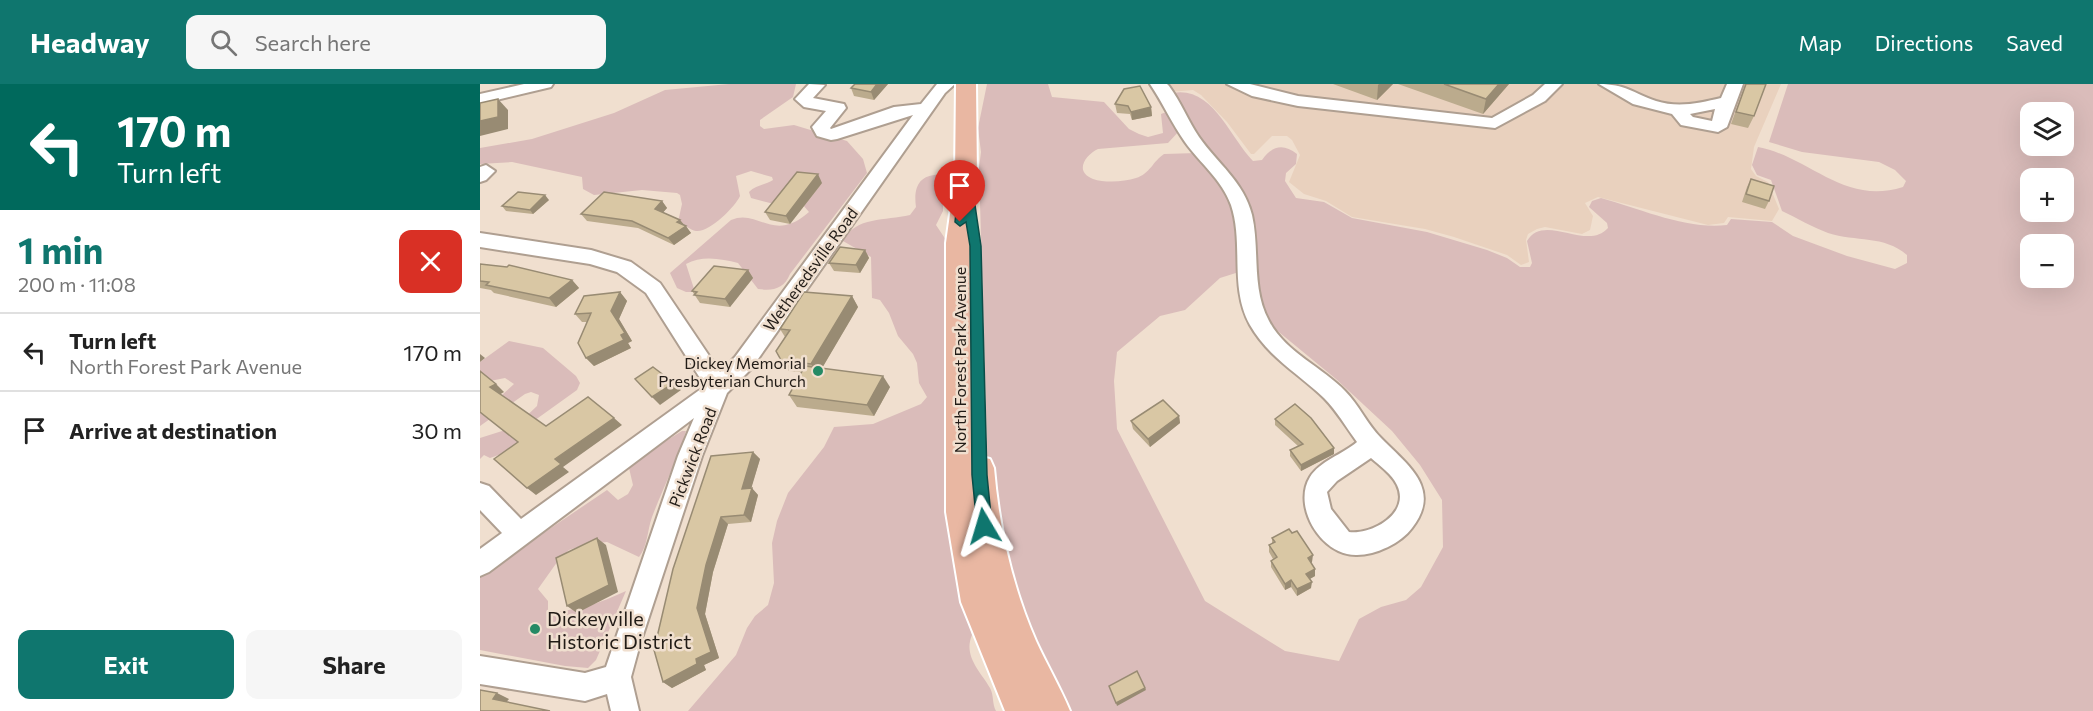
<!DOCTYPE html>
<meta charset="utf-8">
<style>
:root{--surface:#fff;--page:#f6f6f6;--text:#222;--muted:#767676;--line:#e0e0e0;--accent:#0f766e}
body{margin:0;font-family:Commissioner,sans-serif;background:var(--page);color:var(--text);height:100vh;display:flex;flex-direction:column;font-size:22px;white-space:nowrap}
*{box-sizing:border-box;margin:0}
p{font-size:20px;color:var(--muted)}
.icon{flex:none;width:33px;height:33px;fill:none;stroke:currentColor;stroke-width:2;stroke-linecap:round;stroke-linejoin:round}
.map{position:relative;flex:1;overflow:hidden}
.drawer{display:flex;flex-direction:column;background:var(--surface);width:480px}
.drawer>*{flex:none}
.banner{background:#00695c;color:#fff;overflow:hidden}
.controls{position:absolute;left:1540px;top:18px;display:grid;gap:12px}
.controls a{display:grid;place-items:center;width:54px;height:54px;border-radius:12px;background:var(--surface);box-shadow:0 6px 24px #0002;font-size:30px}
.pin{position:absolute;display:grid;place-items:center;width:51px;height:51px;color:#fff;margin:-62px -26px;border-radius:50% 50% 50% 0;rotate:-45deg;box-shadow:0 0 6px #0007}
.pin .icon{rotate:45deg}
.me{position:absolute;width:66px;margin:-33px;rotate:353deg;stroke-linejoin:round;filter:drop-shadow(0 0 4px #0008)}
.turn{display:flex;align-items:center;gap:21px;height:126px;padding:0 18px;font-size:27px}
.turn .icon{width:78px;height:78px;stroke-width:2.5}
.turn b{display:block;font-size:42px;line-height:51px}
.round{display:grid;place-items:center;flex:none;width:63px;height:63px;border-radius:12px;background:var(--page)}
.headline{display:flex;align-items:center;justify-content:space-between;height:102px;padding:0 18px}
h1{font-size:36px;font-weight:700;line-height:45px;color:var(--accent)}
.primary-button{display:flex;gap:12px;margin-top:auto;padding:12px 18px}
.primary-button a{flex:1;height:69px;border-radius:12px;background:var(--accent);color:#fff;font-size:24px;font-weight:700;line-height:69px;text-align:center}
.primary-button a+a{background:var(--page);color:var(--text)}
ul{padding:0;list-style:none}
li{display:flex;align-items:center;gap:18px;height:78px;padding:0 18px;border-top:2px solid var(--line)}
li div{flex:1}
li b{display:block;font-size:22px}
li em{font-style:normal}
header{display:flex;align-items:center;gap:36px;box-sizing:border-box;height:84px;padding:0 30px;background:var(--accent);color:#fff}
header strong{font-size:28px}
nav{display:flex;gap:33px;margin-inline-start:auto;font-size:21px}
.search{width:420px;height:54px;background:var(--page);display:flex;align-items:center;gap:15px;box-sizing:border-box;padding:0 21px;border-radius:12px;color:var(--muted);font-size:22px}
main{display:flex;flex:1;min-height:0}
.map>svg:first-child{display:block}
.built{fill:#e9d1be}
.green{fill:#dabcba;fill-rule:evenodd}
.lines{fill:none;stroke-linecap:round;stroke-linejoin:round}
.minor-casing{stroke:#af9f91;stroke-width:4}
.major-casing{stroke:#fff;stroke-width:4}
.minor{fill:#fff;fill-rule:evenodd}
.major{fill:#e9b7a2;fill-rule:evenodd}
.wall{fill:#bbab8d}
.shaded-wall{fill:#988b73}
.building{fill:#d9c7a4;stroke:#988b73;stroke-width:1.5}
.route{fill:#0f766e;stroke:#0a4d48;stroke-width:1.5}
.poi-dot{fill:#258a65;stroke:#f0dfcf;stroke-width:2}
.labels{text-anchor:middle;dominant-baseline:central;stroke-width:5;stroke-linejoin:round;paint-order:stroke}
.street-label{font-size:16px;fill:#211b16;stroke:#f0dfcf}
.poi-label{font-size:16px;fill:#211b16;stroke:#f0dfcf;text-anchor:end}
.near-poi-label{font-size:20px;fill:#211b16;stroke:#f0dfcf;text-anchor:start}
</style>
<header>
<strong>Headway</strong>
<div class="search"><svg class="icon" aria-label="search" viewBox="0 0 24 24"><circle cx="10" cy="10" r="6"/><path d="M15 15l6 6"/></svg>Search here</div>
<nav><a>Map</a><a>Directions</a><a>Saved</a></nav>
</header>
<main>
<section class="drawer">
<div class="banner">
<div class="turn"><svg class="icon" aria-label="left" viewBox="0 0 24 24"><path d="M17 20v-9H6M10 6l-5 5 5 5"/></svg><div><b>170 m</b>Turn left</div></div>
</div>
<div class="headline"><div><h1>1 min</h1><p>200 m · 11:08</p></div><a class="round" style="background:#d93025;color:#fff"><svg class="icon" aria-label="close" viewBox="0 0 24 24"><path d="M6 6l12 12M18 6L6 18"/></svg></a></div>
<ul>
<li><svg class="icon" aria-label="left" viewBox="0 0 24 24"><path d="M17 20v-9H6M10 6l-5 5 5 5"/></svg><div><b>Turn left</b><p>North Forest Park Avenue</p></div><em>170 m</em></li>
<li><svg class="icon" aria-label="arrive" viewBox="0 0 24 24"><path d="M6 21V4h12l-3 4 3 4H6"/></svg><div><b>Arrive at destination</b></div><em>30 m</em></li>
</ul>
<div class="primary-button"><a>Exit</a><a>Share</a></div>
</section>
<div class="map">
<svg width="1613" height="627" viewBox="0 0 1613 627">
<rect width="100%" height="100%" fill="#f0dfcf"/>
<path class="built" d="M683 0H1301L1274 63 1271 85 1276 92 1288 98 1299 125 1292 137 1248 133 1244 139 1228 141 1118 113 1105 119 1113 132 1110 146 1102 150 1065 143 1057 145 1048 150 1046 156 1049 178 1041 181 1027 171 974 153 945 145 872 133 846 117 824 110 809 98 820 71 812 56 807 52H792L774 70H771L747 38 721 11 713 6 690 8Z"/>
<g class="green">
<path d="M249 0H316L313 13 280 36V42L284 45 314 41 367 57 383 75 387 89 310 190C304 205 293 207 278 205L258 179C242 175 222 171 206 180L215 208H206L197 204 190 189 251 136C278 124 293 160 329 128L323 121 290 119 271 114 269 108C276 101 285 101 293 96L292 93 271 87 256 92 260 112C255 123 229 149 216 147 210 146 204 140 198 138L202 120 200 111 197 109 162 106 114 111 103 105 102 93 32 78 0 80V64L52 55 134 29 185 6Z"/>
<path d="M507 0H568L572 13 624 18 649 45 659 50 668 53 683 49 681 30 692 26 701 45 688 59 618 65C605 71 594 88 613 95 625 99 644 98 656 94 670 90 673 77 684 70L717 69 755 118 759 188 740 194 705 226 680 232 637 268 634 297 637 345 725 517 805 567 859 577 879 535 901 523 926 516 941 503 963 463 962 416 940 381 912 347 856 295 783 235 768 138 725 69 693 9C733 2 750 54 773 77L782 76C792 62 803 59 817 70L816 80 806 89 805 97 816 114 844 118 872 134 947 148 1007 166 1027 174 1040 183H1050L1052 179 1047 157C1064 128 1107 168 1128 144L1127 139 1109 123 1112 117 1121 114C1161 125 1207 146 1247 141L1251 135 1292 138 1313 152 1367 172 1415 185 1427 179V171C1404 151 1376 158 1348 149 1332 143 1317 134 1302 127L1291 96 1277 91 1272 81 1278 63C1330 73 1364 122 1423 103L1426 97 1415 86 1399 78 1322 68 1289 58 1308 0H1613V627H583L540 540 508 394 499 84 501 68 498 44ZM1551 28H1584V62H1551ZM1551 94H1584V128H1551ZM1551 160H1584V194H1551Z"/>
<path d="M463 91V127L456 141 468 159 465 184 467 304 465 328 485 525 492 551C483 572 500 587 510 604 514 611 512 620 516 627H208L256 571 267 544 275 532 288 521 294 499 292 459 297 437 308 409 344 363 354 343 393 340 441 320 447 313 439 299 437 279 433 270 418 252 409 229 400 216 392 214 391 173 363 157C376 132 405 137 430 131L436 123C433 102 440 89 463 91Z"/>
<path d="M29 257 63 264 96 292 100 299 97 306 51 339 43 355 27 368 10 374 4 371 0 375V354L35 343 57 322 59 311 51 308 45 310 0 342V326L12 320 34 300 25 294 0 299V278Z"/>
<path d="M202 347H206C197 377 183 404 172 433 167 447 168 461 159 473L127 458 106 460 89 466 80 474 58 505 68 517V528C97 527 120 519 146 507L116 576 108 584 85 582 0 566V492L127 406 138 416 148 410 153 401 149 384 155 376Z"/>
</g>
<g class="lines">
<g class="minor-casing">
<g id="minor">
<path d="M44 0H73L71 3 0 20V10Z"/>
<path d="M329 0 345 1 333 14 364 20 366 24 350 44 351 45 414 23 441 20 457 0H475L465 9 271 285 247 309 222 372 160 560 151 593 159 627H131L127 610 105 617 0 600V572L105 589 126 583 198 372 214 334 9 488 0 492V465L22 449 0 426V399L9 402 41 435 225 302 166 209 137 188 110 180 0 163V149L111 166 151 178 180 199 240 288 255 273 433 31 357 55 351 56 337 52 332 43 346 27 324 23 315 15Z"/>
<path d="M670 0H687L689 2C701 18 708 37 719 53 737 79 764 98 772 131 780 166 771 204 789 237 805 268 842 283 865 307 879 321 887 340 901 354 926 380 963 404 932 444 921 459 896 471 877 471 841 472 812 422 830 393 840 377 863 370 877 358 866 343 857 327 844 314 818 289 788 273 770 241 749 203 764 160 751 121 742 96 720 79 705 58 692 40 683 19 670 0ZM891 374C900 382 912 390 917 401 931 429 892 451 869 448L851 425 847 408 857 397Z"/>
<path d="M747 0H770L818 12 1012 34 1053 11 1065 0H1082L1065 17 1015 44 818 22 772 12Z"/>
<path d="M1119 0C1145 0 1153 9 1176 17 1198 24 1220 19 1241 14L1247 0H1263L1247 43 1238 48 1201 41 1192 30 1153 20ZM1235 25 1232 37 1213 33 1210 30Z"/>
<path d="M6 81 15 87 6 96 0 98V83Z"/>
</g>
</g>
<g class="major-casing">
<path id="major" d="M476 0H496L497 94 490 159 496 372 510 375 514 384C519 444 532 502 556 557 567 581 580 603 590 627H525L481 518 466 428V159L475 94Z"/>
</g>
<use href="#minor" class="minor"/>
<use href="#major" class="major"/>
</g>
<g class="wall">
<path d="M408 0 394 16 374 12 371 4Z"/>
<path d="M853 0H913L897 16Z"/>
<path d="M918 0H1029L1003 30Z"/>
<path d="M1264 0H1286L1274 32 1268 44 1251 40 1265 1Z"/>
<path d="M635 20 671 23 672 32 652 36 650 30 637 29Z"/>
<path d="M1271 95 1289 117 1285 125 1262 118 1267 103Z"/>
<path d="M342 99 310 140 290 136 285 128Z"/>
<path d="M69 116 53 130 26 127 22 122Z"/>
<path d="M182 117 187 124 183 128 200 136 211 149 194 161 158 144 107 137 101 130Z"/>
<path d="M385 166 389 174 380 189 354 187 349 179Z"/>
<path d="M0 180 92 196 99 204 76 223 14 209 11 206 0 204Z"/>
<path d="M268 186 273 194 250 223 220 219 212 207Z"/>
<path d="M140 208 147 217 139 235 152 257 148 259 151 264 114 282 106 274 107 238H102L95 230Z"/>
<path d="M372 212 378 223 342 284 410 303 394 332 317 323 309 311 321 288 309 287 301 276 305 253 300 245Z"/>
<path d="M699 332 700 339 670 363 653 345 651 337Z"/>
<path d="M795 335 854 364V370L821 387 810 372V366L818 362 795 341Z"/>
<path d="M273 368 280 375 271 404 278 411 271 438 248 440 233 488 225 530 239 574 224 581 226 586 192 604 183 598 174 566Z"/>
<path d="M792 454 832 478 831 479 835 485V492L830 495 831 504 817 512 811 503 805 506 791 483V477L793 475 789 468V461L792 460Z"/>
</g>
<g class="shaded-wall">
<path d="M397 0H408L394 16 391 8Z"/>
<path d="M899 0H913L897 16 898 1Z"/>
<path d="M1019 0H1029L1003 30 1006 15Z"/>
<path d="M18 15 28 26V45L0 52V37Z"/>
<path d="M671 23 672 32 652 36 651 28Z"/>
<path d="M338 90 342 99 310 140 306 132Z"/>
<path d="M65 111 69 116 53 130 50 126Z"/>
<path d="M182 117 187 124 180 132 175 125Z"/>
<path d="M200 136 205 142H206L211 149 194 161 188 154 197 138Z"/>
<path d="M385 166 389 174 380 189 376 181Z"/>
<path d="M268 186 273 194 250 223 245 215Z"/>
<path d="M92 196 99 204 76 223 69 214Z"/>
<path d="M140 208 147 217 139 235 152 257 148 259 151 264 114 282 106 274 141 251 131 227Z"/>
<path d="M372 212 378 223 338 291 331 280Z"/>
<path d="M0 270 5 274 0 278Z"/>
<path d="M403 292 410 303 394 332 387 321Z"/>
<path d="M194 299 201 306 180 321 172 313Z"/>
<path d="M16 300 24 308 19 311 10 303Z"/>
<path d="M699 332 700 339 670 363 668 355Z"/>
<path d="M134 334 142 341 83 383 89 388 56 411 47 404 75 375Z"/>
<path d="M854 364V370L821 387V381Z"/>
<path d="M273 368 280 375 269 412 262 405Z"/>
<path d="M272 404 278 411 271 438 264 431Z"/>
<path d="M241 433 248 440 233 488 225 530 239 574 224 581 226 586 192 604 183 598 216 575 217 524 226 481Z"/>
<path d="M117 454 126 461 138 508 97 529 87 522Z"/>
<path d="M833 471 832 478 828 481V474Z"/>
<path d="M835 485V492L826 497V490Z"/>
<path d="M811 496V503L805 506V500Z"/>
<path d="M832 498 831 504 817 512V505Z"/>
<path d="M665 604 666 606 637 622 636 619Z"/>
<path d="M17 609 29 615 24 621 13 615Z"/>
</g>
<g class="building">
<path d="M375 0H397L391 8 371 4Z"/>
<path d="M964 0H1019L1006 15Z"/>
<path d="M1266 0H1286L1274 32 1256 28Z"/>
<path d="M660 2 671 23 651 28 648 22 635 20 644 5Z"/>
<path d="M18 15V33L0 37V19Z"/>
<path d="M317 88 338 90 306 132 285 128Z"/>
<path d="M1271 95 1294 102 1289 117 1266 110Z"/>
<path d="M38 108 65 111 50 126 22 122Z"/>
<path d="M124 108 182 117 175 125 200 136 197 138 206 142 188 154 152 137 101 130Z"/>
<path d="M360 163 385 166 376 181 349 179Z"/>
<path d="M0 180 27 183 29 181 92 196 69 214 6 201 9 198 0 197Z"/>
<path d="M234 182 268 186 245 215 214 211 217 208 212 207Z"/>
<path d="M140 208 131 227 145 249 141 251 144 256 106 274 98 259 111 229 95 230 104 212Z"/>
<path d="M324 208 372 212 331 280 301 276 296 267 310 246 300 245Z"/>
<path d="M325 282 403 292 387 321 309 311Z"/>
<path d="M173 283 194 299 172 313 155 295Z"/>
<path d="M0 287 16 300 10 303 66 342 108 313 134 334 75 375 81 380 47 404 14 375 38 358 0 328Z"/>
<path d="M683 316 699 332 668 355 651 337Z"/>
<path d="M815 320 831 334 854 364 821 381 810 366 823 360 795 335Z"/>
<path d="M273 368 262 405 272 404 264 431 241 433 226 481 217 524 231 568 216 575 217 580 183 598 174 566 193 485 231 372Z"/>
<path d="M809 445 812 449 817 447 833 471 828 474 835 485 826 490 832 498 817 505 811 496 805 500 791 477 797 473 789 461 795 458 792 454Z"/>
<path d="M117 454 129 501 87 522 76 474Z"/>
<path d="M657 587 665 604 636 619 629 602Z"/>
<path d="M0 606 17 609 13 615 70 627H0Z"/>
</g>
<path class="route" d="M486 91 491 94 501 162 507 391 512 442 504 449 497 442 492 391 490 162 486 138 480 142 475 138 480 94Z"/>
<g class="poi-dot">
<circle cx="338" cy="287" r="6"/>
<circle cx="55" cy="545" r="6"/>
</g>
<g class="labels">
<g class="street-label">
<text transform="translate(330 185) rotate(-54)">Wetheredsville Road</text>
<text transform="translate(479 276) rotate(-90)">North Forest Park Avenue</text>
<text transform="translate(212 373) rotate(-69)">Pickwick Road</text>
</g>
<g class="poi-label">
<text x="326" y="278">Dickey Memorial<tspan x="326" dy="18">Presbyterian Church</tspan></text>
</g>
<g class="near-poi-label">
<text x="67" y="534">Dickeyville<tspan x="67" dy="23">Historic District</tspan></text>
</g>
</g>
</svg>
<div class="controls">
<a><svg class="icon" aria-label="layers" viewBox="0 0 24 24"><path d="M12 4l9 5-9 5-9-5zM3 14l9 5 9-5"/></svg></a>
<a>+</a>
<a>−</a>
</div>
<div class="pin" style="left:480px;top:138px;background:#d93025"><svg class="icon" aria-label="arrive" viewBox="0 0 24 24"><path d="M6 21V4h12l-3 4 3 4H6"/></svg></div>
<svg class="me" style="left:504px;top:442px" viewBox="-20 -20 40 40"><path d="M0-17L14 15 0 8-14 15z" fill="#0f766e" stroke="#fff" stroke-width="4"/></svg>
</div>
</main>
